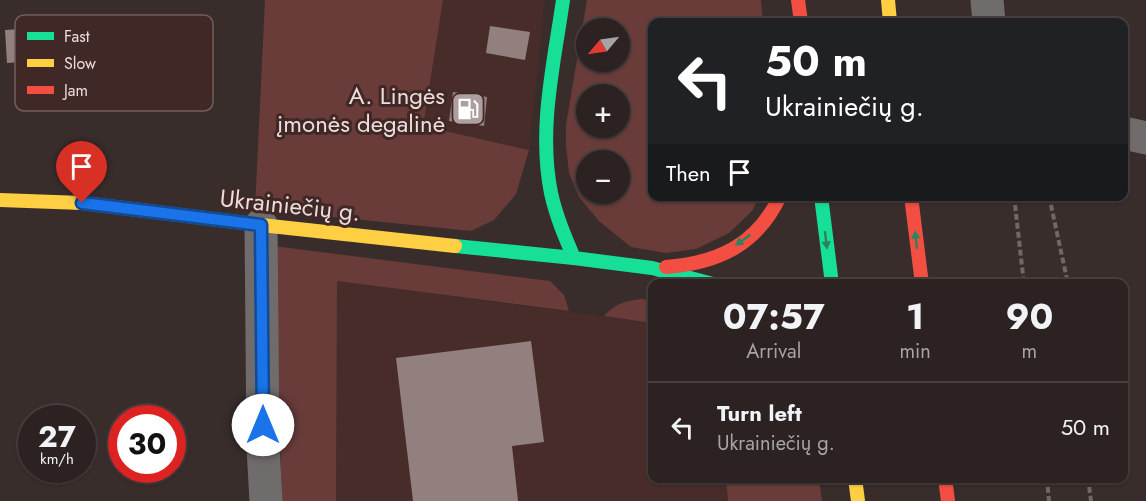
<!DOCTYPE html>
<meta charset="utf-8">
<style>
:root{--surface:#2b2221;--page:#372f2e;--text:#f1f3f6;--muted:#a6a4a5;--line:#473f3f}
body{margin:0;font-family:Jost,sans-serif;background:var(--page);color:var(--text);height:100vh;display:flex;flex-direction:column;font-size:22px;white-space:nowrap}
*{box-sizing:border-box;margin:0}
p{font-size:20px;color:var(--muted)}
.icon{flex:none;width:33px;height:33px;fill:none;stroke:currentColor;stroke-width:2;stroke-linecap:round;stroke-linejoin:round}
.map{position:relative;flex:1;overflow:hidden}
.side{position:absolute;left:648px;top:279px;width:480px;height:204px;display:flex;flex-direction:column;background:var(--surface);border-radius:12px;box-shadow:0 2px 4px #0004,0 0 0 2px var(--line)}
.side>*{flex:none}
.banner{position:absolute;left:648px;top:18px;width:480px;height:183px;border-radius:12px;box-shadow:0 2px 4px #0004,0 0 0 2px var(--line);background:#202124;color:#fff;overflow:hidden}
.needle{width:39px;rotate:241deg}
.buttons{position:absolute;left:576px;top:18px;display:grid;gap:12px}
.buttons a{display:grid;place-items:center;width:54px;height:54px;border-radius:50%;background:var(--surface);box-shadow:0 2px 4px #0004,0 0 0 2px var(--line);font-size:30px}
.speed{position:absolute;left:18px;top:405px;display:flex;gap:12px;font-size:30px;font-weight:700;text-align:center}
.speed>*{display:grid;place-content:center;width:78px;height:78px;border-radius:50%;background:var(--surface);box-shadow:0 2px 4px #0004,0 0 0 2px var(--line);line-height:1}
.speed small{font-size:15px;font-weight:400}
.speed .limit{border:9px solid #d22;background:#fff;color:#111}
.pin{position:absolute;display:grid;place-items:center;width:51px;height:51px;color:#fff;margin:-62px -26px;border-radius:50% 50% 50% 0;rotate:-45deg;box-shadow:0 0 6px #0007}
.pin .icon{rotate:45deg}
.me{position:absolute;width:66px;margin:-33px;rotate:0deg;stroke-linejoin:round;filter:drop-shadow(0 0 4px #0008)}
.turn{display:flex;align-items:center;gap:21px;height:126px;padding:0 18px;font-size:27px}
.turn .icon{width:78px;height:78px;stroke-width:2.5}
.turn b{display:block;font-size:42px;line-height:51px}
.then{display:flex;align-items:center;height:57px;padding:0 18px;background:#0003;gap:12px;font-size:22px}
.eta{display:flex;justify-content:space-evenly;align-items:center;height:102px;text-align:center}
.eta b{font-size:36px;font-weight:700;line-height:42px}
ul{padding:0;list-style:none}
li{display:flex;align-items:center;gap:18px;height:90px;padding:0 18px;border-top:2px solid var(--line)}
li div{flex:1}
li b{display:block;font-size:22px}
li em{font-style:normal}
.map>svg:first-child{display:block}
.built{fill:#482c2a}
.green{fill:#693c3a;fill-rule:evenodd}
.building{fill:#92807e}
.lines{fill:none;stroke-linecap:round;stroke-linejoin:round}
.path{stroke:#6e6868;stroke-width:4;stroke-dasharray:6 3;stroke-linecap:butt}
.street{stroke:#716c6c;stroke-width:33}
.fast{stroke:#16e098;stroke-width:14}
.slow{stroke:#ffcf43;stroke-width:14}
.jam{stroke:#f24e42;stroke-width:14}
.oneway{fill:#2a845f}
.route-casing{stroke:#114b97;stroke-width:15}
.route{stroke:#1a73e8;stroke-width:10}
.labels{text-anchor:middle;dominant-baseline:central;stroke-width:6;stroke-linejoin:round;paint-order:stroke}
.poi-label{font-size:24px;fill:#ecdcda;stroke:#3f2826;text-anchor:end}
.street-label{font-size:24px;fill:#ecdcda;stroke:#3f2826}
.key{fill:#3f2826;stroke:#735e5c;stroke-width:1.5}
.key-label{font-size:16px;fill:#ecdcda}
</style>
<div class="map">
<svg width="1146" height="501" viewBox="0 0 1146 501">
<rect width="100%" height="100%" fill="#392d2c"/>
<g class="built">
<path d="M443 0H545L529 150 423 126Z"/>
<path d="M337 281 652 323V478L726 479 728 501H336Z"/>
</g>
<g class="green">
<path d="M265 0H443L423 126 529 150 516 194 494 220 471 231 255 209Z"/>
<path d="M587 0H761L763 22H652V196L759 197 752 211 729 233 696 249 666 253 631 247 599 221 579 197 569 173 566 146V125ZM586 28H620V62H586ZM586 94H620V128H586ZM586 160H620V194H586Z"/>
<path d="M273 246 550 281 564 295 569 311 337 281 336 501H282Z"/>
<path d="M643 299 652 301V323L604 316C615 304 626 300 643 299Z"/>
<path d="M726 479H819L822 501H728Z"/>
</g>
<g class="building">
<path d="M69 26 71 59 7 63 5 30Z"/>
<path d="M490 26 530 32 525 60 486 53Z"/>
<path d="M453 92 487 97 484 126 449 121Z"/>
<path d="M531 341 544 442 512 446 518 501H413L396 358Z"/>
</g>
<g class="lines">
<g class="path">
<path d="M1014 196 1024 284"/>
<path d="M1049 196 1068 284"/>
<path d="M1047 478 1049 501"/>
<path d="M1088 478 1091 501"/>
</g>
<g class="street">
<path d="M987 0 989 22"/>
<path d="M1124 133 1146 138"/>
<path d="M261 225 263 447 266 501"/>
</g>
<g class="fast">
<path d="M563 0C554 63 538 129 551 193 556 216 565 237 574 258L652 268 713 284"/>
<path d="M821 196 832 284"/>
<path d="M455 246 574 258"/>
</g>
<g class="slow">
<path d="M888 0 890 22"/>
<path d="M0 200 82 203 261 225 455 246"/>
<path d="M855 478 858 501"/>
</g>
<g class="jam">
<path d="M798 0 801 22"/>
<path d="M911 196 922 284"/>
<path d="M666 267C718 263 757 245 780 196"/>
<path d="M945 478 948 501"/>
</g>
</g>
<defs><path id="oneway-solid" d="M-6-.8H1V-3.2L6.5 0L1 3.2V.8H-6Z" transform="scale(1.5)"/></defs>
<g class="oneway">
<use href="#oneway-solid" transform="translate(743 240) rotate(145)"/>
<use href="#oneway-solid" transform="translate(826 240) rotate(83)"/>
<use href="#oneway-solid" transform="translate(916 240) rotate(-97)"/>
</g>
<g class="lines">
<g class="route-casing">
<path id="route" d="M82 203 261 225 263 425"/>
</g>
<use href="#route" class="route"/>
</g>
<defs>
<g id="fuel-square" transform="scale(1.725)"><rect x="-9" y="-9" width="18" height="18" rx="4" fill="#ad9f9d" stroke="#3f2826"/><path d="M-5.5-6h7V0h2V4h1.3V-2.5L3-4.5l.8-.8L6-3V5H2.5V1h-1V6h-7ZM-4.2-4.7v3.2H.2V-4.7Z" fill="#fff"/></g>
</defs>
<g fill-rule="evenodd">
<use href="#fuel-square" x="468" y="109"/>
</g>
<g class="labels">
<g class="poi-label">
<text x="445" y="95">A. Lingės<tspan x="445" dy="28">įmonės degalinė</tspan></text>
</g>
<g class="street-label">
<text transform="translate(290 205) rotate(6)">Ukrainiečių g.</text>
</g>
</g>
<rect x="15" y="15" width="198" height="96" rx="9" class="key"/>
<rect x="27" y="32" width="27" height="8" fill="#16e098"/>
<rect x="27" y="59" width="27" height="8" fill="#ffcf43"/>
<rect x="27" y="86" width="27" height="8" fill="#f24e42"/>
<g class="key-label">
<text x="64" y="42">Fast</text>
<text x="64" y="69">Slow</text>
<text x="64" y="96">Jam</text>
</g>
</svg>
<div class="buttons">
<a><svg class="needle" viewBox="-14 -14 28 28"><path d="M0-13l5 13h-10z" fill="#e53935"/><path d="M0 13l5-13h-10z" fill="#a6a4a5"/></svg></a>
<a>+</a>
<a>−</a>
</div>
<div class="speed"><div>27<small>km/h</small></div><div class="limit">30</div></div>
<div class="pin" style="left:82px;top:203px;background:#d93025"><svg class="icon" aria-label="arrive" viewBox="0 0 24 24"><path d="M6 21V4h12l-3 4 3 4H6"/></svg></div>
<svg class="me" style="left:263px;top:425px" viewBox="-20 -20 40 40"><circle r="19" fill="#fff"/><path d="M0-13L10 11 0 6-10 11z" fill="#1a73e8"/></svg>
<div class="banner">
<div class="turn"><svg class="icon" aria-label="left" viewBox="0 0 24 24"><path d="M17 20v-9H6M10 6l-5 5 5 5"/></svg><div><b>50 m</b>Ukrainiečių g.</div></div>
<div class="then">Then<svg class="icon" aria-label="arrive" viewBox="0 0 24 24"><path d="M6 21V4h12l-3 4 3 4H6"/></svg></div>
</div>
<section class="side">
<div class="eta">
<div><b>07:57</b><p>Arrival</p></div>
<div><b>1</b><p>min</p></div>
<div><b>90</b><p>m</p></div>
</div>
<ul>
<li><svg class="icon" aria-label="left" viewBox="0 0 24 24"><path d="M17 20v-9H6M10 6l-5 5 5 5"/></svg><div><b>Turn left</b><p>Ukrainiečių g.</p></div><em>50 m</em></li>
</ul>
</section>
</div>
